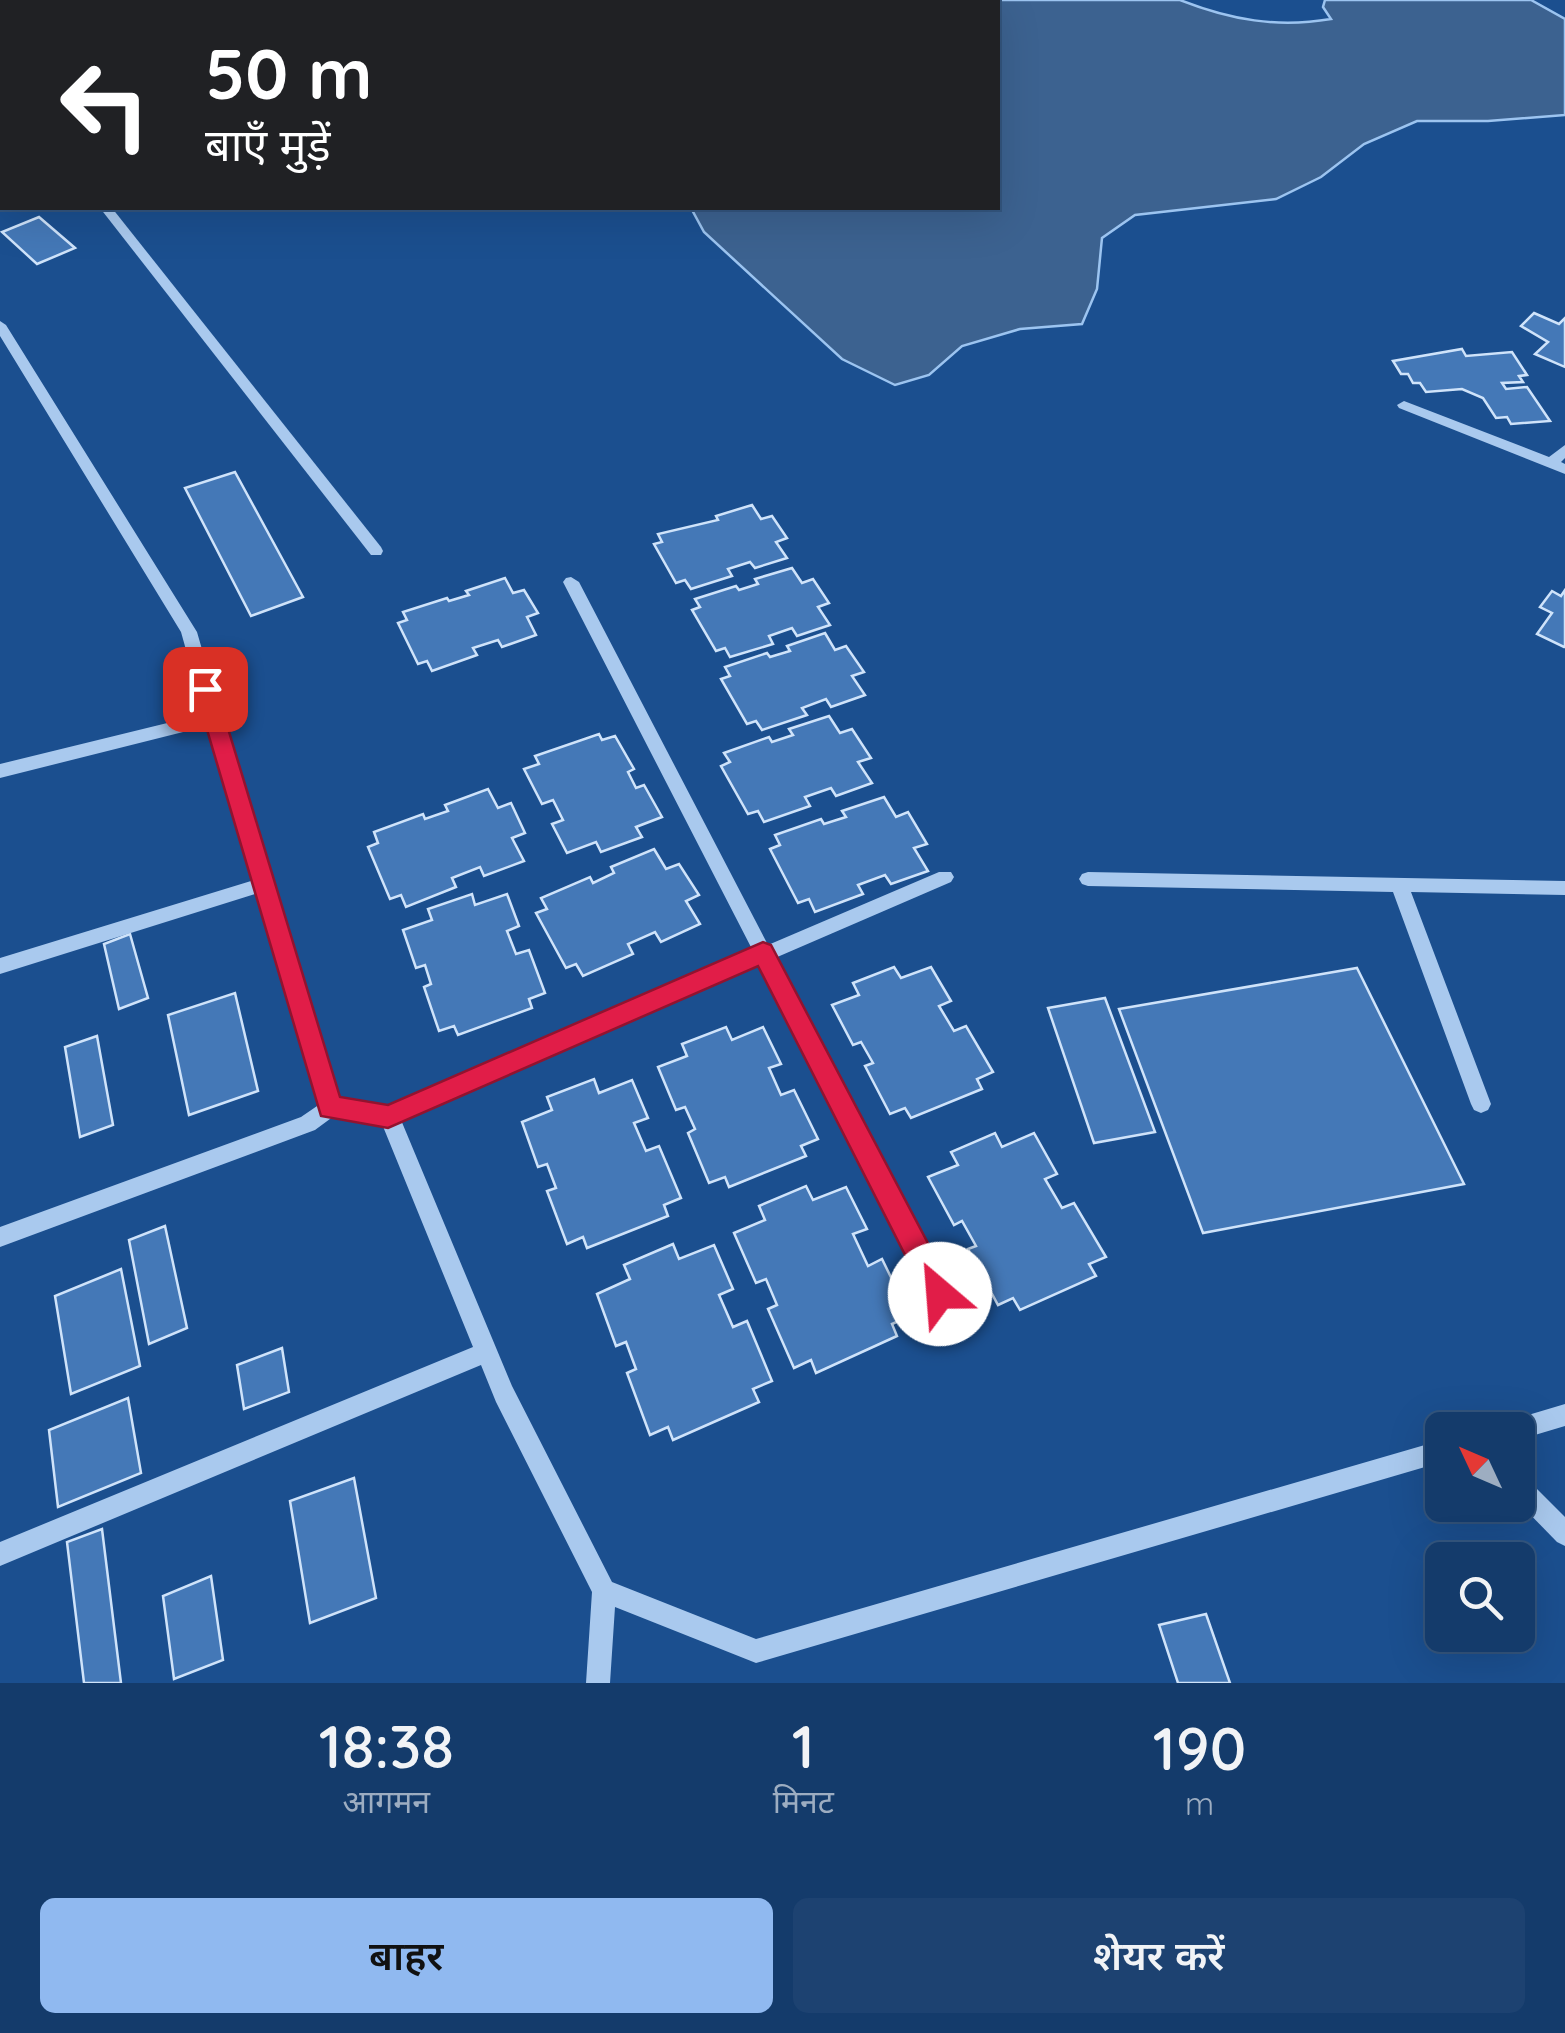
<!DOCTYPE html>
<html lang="hi">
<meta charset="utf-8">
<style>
:root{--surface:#143b6b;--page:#1d4271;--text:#f1f3f6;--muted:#9dadc1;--line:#33557e;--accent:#90b9f0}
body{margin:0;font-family:Quicksand,"Noto Sans Devanagari",sans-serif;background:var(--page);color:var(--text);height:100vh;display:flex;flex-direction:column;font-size:38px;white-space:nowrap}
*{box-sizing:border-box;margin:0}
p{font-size:32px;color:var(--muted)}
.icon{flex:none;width:55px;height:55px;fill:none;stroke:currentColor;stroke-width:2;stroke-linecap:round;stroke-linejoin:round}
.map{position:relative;height:1683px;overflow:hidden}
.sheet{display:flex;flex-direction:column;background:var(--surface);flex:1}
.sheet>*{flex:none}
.top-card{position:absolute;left:0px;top:0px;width:1000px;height:210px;box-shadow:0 10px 40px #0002,0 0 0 2px var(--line);background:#202124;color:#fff;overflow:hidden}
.needle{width:65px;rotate:314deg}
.tools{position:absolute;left:1425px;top:1412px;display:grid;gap:20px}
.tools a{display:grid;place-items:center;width:110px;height:110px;border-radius:15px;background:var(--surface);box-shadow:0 10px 40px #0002,0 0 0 2px var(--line);font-size:50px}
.pin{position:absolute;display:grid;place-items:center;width:85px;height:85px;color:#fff;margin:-42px;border-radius:20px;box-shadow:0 5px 15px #0006}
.me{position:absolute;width:110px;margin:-55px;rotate:333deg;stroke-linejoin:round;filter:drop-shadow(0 0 8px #0008)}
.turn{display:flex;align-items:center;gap:35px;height:210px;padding:0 40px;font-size:45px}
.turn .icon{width:130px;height:130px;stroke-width:2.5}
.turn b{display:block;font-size:70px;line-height:85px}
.eta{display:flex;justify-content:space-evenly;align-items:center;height:170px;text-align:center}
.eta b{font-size:60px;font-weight:600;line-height:70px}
.action{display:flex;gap:20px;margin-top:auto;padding:20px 40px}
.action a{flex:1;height:115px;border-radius:15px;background:var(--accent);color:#111;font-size:40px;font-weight:600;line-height:115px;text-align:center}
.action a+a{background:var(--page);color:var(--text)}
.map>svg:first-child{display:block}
.water{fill:#3c6290;stroke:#9cc4f0;stroke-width:2.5}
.building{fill:#4478b7;stroke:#cfe3fa;stroke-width:2.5}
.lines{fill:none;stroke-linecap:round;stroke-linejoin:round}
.minor{fill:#a9c9ee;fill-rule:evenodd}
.route{fill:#e11d48;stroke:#92132f;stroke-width:2.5}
</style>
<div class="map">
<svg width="1565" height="1683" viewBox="0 0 1565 1683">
<rect width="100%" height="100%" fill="#1b4f8f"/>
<path class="water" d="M606 0H1180C1231 20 1277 28 1331 19L1323 7 1325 0H1531L1565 19V115L1488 121H1417L1364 144 1321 177 1276 199 1135 215 1102 238 1097 289 1082 324 1020 329 962 346 929 375 895 385 842 359 704 232 691 208H998V2Z"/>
<g class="building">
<path d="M39 217 75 248 37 264 2 232Z"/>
<path d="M1534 313 1559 324 1565 318V367L1535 354 1548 342 1521 326Z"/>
<path d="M1462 349 1466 356 1512 352 1527 375 1519 376 1523 382 1502 383 1506 389 1527 387 1550 421 1511 424 1507 417 1496 418 1483 398 1462 389 1426 392 1420 383H1413L1408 374H1401L1393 361Z"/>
<path d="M235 472 303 597 251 616 185 488Z"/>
<path d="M752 505 761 519 772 516 787 538 776 542 787 558 755 568 750 562 728 569 732 576 691 589 685 580 676 583 654 544 662 542 658 534 718 520 716 516Z"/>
<path d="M792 568 802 583 813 579 829 603 818 607 830 625 797 636 792 628 769 636 773 644 730 657 725 648 716 651 692 610 700 607 695 599 736 586 739 590 758 584 755 579Z"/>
<path d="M505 578 513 593 524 590 538 613 527 617 536 635 502 647 498 640 473 648 477 655 432 671 427 661 418 664 398 623 407 620 403 612 447 598 449 601 469 595 466 591Z"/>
<path d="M1565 590V646L1564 647 1537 634 1552 613 1540 607 1552 591 1561 596Z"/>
<path d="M825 633 835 650 846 646 864 672 852 676 865 695 831 707 826 699 802 708 807 715 762 730 756 721 747 724 721 679 730 676 725 667 767 653 770 657 790 651 787 646Z"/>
<path d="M829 716 840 733 852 729 871 758 858 762 872 783 836 796 831 788 805 797 810 806 764 822 758 811 748 814 721 766 730 762 724 753 769 737 772 742 793 735 789 729Z"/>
<path d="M599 734 602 740 615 736 634 769 628 772 636 788 644 785 662 817 636 827 642 837 601 852 596 842 567 853 552 824 563 820 553 800 542 804 524 769 539 764 535 756Z"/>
<path d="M488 789 498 808 511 803 525 833 512 838 524 861 484 876 480 867 452 878 456 887 406 907 401 895 390 899 368 847 378 843 374 832 423 814 425 819 448 811 445 805Z"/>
<path d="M884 797 896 817 908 812 927 844 914 848 928 871 891 884 885 875 858 885 863 894 815 912 809 899 798 903 770 849 780 845 775 835 821 819 824 824 846 817 842 811Z"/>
<path d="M654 849 666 869 679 864 699 895 686 901 700 924 661 942 655 932 628 944 633 954 583 976 576 964 566 968 536 913 547 909 541 898 590 877 593 883 614 873 611 867Z"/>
<path d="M472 894 475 905 507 894 519 926 507 931 516 954 529 950 545 993 529 999 532 1008 458 1035 454 1026 439 1031 424 987 431 984 425 965 416 968 403 930 432 920 428 909Z"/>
<path d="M130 934 148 998 119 1009 104 944Z"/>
<path d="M894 967 901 978 931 967 951 1001 939 1006 954 1031 966 1026 993 1072 977 1079 982 1089 911 1118 905 1108 890 1114 865 1066 873 1063 861 1042 853 1045 832 1005 859 995 853 983Z"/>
<path d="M1357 968 1464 1184 1203 1233 1119 1009Z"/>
<path d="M235 993 258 1091 189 1115 168 1015Z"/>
<path d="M1105 998 1155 1132 1094 1143 1048 1008Z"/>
<path d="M726 1027 732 1040 763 1027 781 1064 769 1068 781 1095 794 1090 818 1139 801 1146 806 1156 729 1187 725 1177 709 1183 688 1133 695 1129 685 1107 676 1110 658 1067 687 1056 682 1044Z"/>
<path d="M97 1036 113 1125 80 1137 65 1047Z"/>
<path d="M594 1079 599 1093 632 1080 648 1118 634 1123 646 1151 659 1146 681 1198 664 1205 668 1216 587 1248 583 1237 567 1244 547 1191 556 1188 547 1164 538 1167 522 1122 552 1110 547 1097Z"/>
<path d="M995 1133 1002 1147 1034 1133 1057 1174 1045 1179 1062 1208 1074 1203 1106 1257 1089 1264 1096 1276 1020 1310 1013 1298 998 1305 968 1249 976 1246 962 1221 954 1225 928 1177 958 1165 951 1152Z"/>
<path d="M806 1186 813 1200 846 1187 867 1229 853 1234 868 1266 882 1259 910 1316 892 1324 897 1336 816 1373 811 1360 794 1368 768 1309 777 1305 766 1279 756 1283 734 1233 765 1220 759 1206Z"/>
<path d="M165 1226 187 1328 149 1344 129 1240Z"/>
<path d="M673 1244 679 1259 714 1245 733 1289 719 1295 733 1327 747 1321 772 1381 753 1389 759 1402 673 1440 668 1427 650 1435 627 1373 636 1369 626 1342 616 1346 597 1294 630 1279 624 1265Z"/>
<path d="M121 1269 140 1366 71 1394 55 1296Z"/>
<path d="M282 1348 289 1392 244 1409 237 1365Z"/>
<path d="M128 1398 141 1473 58 1507 49 1430Z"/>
<path d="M354 1478 376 1598 310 1623 290 1501Z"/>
<path d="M102 1529 121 1683H84L67 1542Z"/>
<path d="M211 1576 223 1660 174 1679 163 1596Z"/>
<path d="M1206 1614 1230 1683H1178L1159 1625Z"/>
</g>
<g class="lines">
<g class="minor">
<path d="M0 15 2 16V33H0Z"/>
<path d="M100 208H112L381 547 383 551 381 555H371Z"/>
<path d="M0 321 6 325 197 632 270 885 338 1099 388 1107 753 951 563 582 566 578 571 577 579 582 768 945 939 872H951L954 877 951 882 775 958 965 1320 968 1328 965 1336 957 1339 949 1336 760 965 401 1120 512 1386 612 1582 756 1639 1442 1440V1462L756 1663 615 1607 610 1683H586L592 1592 496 1402 481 1365 0 1566V1542L473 1347 382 1124 334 1116 315 1130 0 1247V1227L301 1117 320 1104 255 894 0 974V958L251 881 207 726 0 778V764L204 714 181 632 0 336Z"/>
<path d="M1404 401 1549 457 1565 445V458L1561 462 1565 464V474L1399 408 1397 405Z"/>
<path d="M1088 872 1565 881V895L1411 892 1491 1104 1488 1110 1481 1113 1474 1110 1471 1104 1393 892 1088 886 1082 884 1079 879 1082 874Z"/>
<path d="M1565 1404V1426L1518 1440V1430H1502L1505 1422Z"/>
<path d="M1518 1474 1526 1478 1565 1517V1546L1557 1542 1518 1502Z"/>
</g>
</g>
<path class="route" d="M205 681 216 689 340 1097 388 1105 763 942 771 945 950 1285 954 1294 950 1304 940 1308 930 1304 758 966 388 1128 321 1116 195 689Z"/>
</svg>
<div class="tools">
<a><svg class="needle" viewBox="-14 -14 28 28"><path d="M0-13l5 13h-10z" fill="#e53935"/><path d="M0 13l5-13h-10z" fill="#9dadc1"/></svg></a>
<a><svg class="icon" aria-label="search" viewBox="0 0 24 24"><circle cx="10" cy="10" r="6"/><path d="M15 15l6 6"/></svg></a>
</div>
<div class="pin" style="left:205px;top:689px;background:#d93025"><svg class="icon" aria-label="arrive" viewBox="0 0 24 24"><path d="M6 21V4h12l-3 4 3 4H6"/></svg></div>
<svg class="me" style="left:940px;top:1294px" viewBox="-20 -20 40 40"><circle r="19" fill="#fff"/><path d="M0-13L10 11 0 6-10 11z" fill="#e11d48"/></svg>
<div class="top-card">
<div class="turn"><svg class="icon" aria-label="left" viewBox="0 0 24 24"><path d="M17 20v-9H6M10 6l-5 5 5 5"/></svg><div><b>50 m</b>बाएँ मुड़ें</div></div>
</div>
</div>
<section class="sheet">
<div class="eta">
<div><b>18:38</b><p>आगमन</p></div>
<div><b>1</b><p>मिनट</p></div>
<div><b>190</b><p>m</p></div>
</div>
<div class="action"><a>बाहर</a><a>शेयर करें</a></div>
</section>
